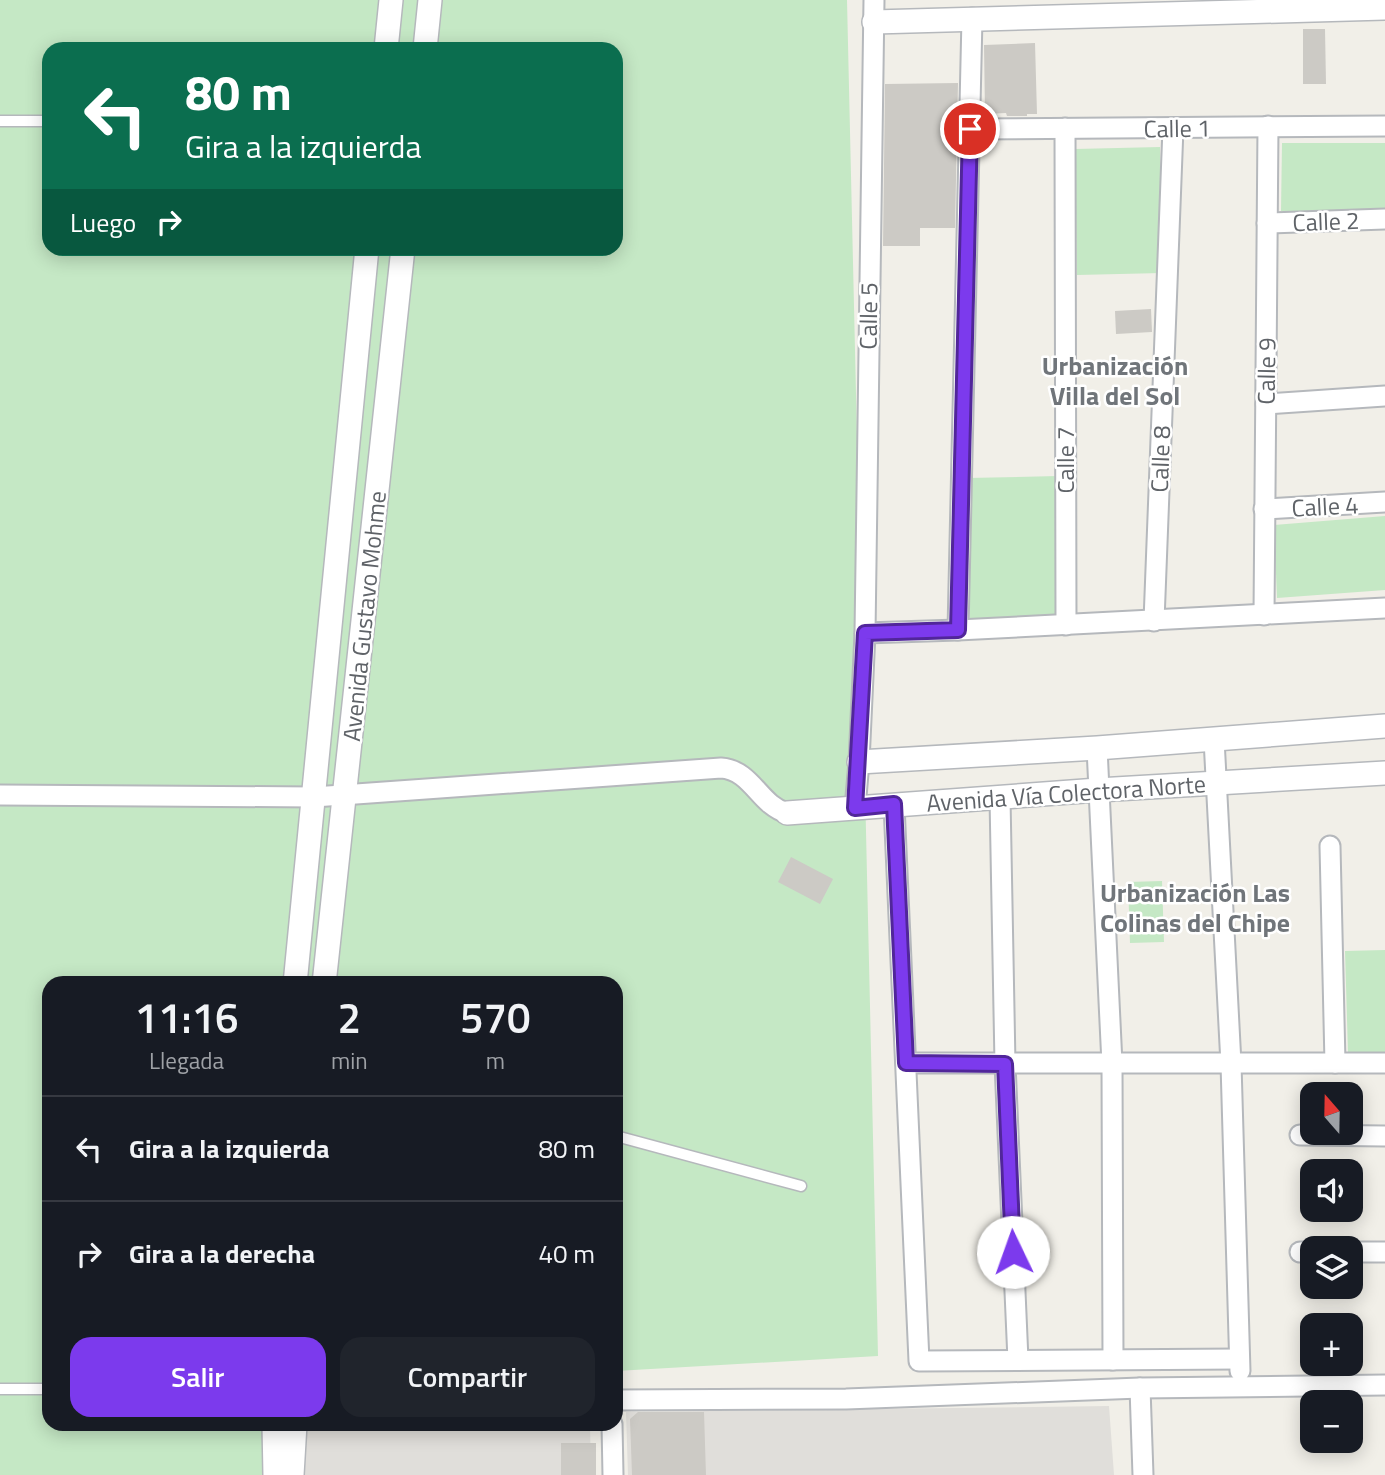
<!DOCTYPE html>
<html lang="es">
<meta charset="utf-8">
<style>
:root{--surface:#171b24;--page:#20242c;--text:#f1f3f6;--muted:#9ea1a6;--line:#363941;--accent:#7c3aed}
body{margin:0;font-family:"Titillium Web",sans-serif;background:var(--page);color:var(--text);height:100vh;display:flex;flex-direction:column;font-size:26px;white-space:nowrap}
*{box-sizing:border-box;margin:0}
p{font-size:23px;color:var(--muted)}
.icon{flex:none;width:38px;height:38px;fill:none;stroke:currentColor;stroke-width:2;stroke-linecap:round;stroke-linejoin:round}
.map{position:relative;flex:1;overflow:hidden}
.drawer{position:absolute;left:42px;top:976px;width:581px;height:455px;display:flex;flex-direction:column;background:var(--surface);border-radius:21px;box-shadow:0 4px 18px #0003}
.drawer>*{flex:none}
.top-card{position:absolute;left:42px;top:42px;width:581px;height:214px;border-radius:21px;box-shadow:0 4px 18px #0003;background:#0b6e4f;color:#fff;overflow:hidden}
.needle{width:46px;rotate:340deg}
.buttons{position:absolute;left:1300px;top:1082px;display:grid;gap:14px}
.buttons a{display:grid;place-items:center;width:63px;height:63px;border-radius:14px;background:var(--surface);box-shadow:0 4px 18px #0003;font-size:35px}
.pin{position:absolute;display:grid;place-items:center;width:60px;height:60px;color:#fff;margin:-30px;border:4px solid #fff;border-radius:50%;box-shadow:0 2px 7px #0007}
.me{position:absolute;width:77px;margin:-38px;rotate:357deg;stroke-linejoin:round;filter:drop-shadow(0 0 5px #0008)}
.turn{display:flex;align-items:center;gap:24px;height:147px;padding:0 28px;font-size:32px}
.turn .icon{width:91px;height:91px;stroke-width:2.5}
.turn b{display:block;font-size:49px;line-height:60px}
.then{display:flex;align-items:center;height:66px;padding:0 28px;background:#0003;gap:14px;font-size:26px}
.eta{display:flex;justify-content:space-evenly;align-items:center;height:119px;text-align:center}
.eta b{font-size:42px;font-weight:600;line-height:49px}
.primary-button{display:flex;gap:14px;margin-top:auto;padding:14px 28px}
.primary-button a{flex:1;height:80px;border-radius:21px;background:var(--accent);color:#fff;font-size:28px;font-weight:600;line-height:80px;text-align:center}
.primary-button a+a{background:var(--page);color:var(--text)}
ul{padding:0;list-style:none}
li{display:flex;align-items:center;gap:21px;height:105px;padding:0 28px;border-top:2px solid var(--line)}
li div{flex:1}
li b{display:block;font-size:26px}
li em{font-style:normal}
.map>svg:first-child{display:block}
.industrial{fill:#e0deda}
.green{fill:#c5e8c5;fill-rule:evenodd}
.building{fill:#cccac5}
.lines{fill:none;stroke-linecap:round;stroke-linejoin:round}
.service-casing{stroke:#b5b8bc;stroke-width:13}
.minor-casing{stroke:#b5b8bc;stroke-width:23}
.tertiary-casing{stroke:#b5b8bc;stroke-width:26}
.service{stroke:#fff;stroke-width:10}
.minor{stroke:#fff;stroke-width:19}
.tertiary{stroke:#fff;stroke-width:23}
.route-casing{stroke:#51269a;stroke-width:18}
.route{stroke:#7c3aed;stroke-width:12}
.labels{text-anchor:middle;dominant-baseline:central;stroke-width:5;stroke-linejoin:round;paint-order:stroke}
.street-label{font-size:24px;fill:#5f6368;stroke:#fff}
.neighbourhood-label{font-size:26px;font-weight:bold;fill:#70757a;stroke:#fff}
</style>
<div class="map">
<svg width="1385" height="1475" viewBox="0 0 1385 1475">
<rect width="100%" height="100%" fill="#f1efe8"/>
<g class="industrial">
<path d="M1109 1406 1114 1475H628L626 1412Z"/>
<path d="M302 1425H590L591 1475H302Z"/>
</g>
<g class="green">
<path d="M0 0H847L878 1356 616 1371V984H49V1424L275 1425V1475H0ZM49 49H616V248H49Z"/>
<path d="M1282 143H1385V212L1281 211Z"/>
<path d="M1160 147 1162 273 1077 275 1075 149Z"/>
<path d="M1058 476 1061 619 970 621 967 478Z"/>
<path d="M1385 516V590L1277 598 1274 525Z"/>
<path d="M1162 881 1164 942 1130 943 1128 882Z"/>
<path d="M1385 950V1052L1348 1053 1345 951Z"/>
</g>
<g class="building">
<path d="M1303 29H1325L1326 84H1303Z"/>
<path d="M1035 43 1037 114H1027V116H1007L1006 113 985 114 984 45Z"/>
<path d="M958 83 955 228H920V246H883L885 84Z"/>
<path d="M1151 309 1152 332 1116 334 1115 311Z"/>
<path d="M791 857 833 879 820 904 778 882Z"/>
<path d="M638 1412H704L706 1475H632L630 1419Z"/>
<rect x="561" y="1443" width="35" height="32"/>
</g>
<g class="lines">
<g class="service-casing">
<g id="service">
<path d="M0 121H49"/>
<path d="M616 1136 801 1186"/>
<path d="M0 1389H49"/>
</g>
</g>
<g class="minor-casing">
<g id="minor">
<path d="M1065 128 1066 625"/>
<path d="M970 129 1385 126"/>
<path d="M1267 223 1385 219"/>
<path d="M1266 404 1385 396"/>
<path d="M1264 509 1385 502"/>
<path d="M1264 615 1268 126"/>
<path d="M1154 621 1173 128"/>
<path d="M958 630 972 18"/>
<path d="M865 633 958 630 1385 608"/>
<path d="M1214 739 1231 1064 1240 1371"/>
<path d="M1097 748 1112 1064 1113 1360"/>
<path d="M0 795 314 797 721 768C752 770 759 805 787 813"/>
<path d="M1000 798 1005 1064 1018 1360"/>
<path d="M894 805 919 1361 1239 1359"/>
<path d="M855 808 859 762 865 633 874 0"/>
<path d="M1330 846 1335 1063"/>
<path d="M906 1063H1385"/>
<path d="M1300 1135 1385 1136"/>
<path d="M1300 1252H1312"/>
<path d="M1351 1252H1385"/>
<path d="M1140 1388 1143 1475"/>
<path d="M616 1400 846 1399 1140 1388 1385 1385"/>
<path d="M612 1424 613 1475"/>
</g>
</g>
<g class="tertiary-casing">
<g id="tertiary">
<path d="M874 22 1385 8"/>
<path d="M386 49 391 0"/>
<path d="M425 49 430 0"/>
<path d="M859 762 1097 748 1385 726"/>
<path d="M787 813 1098 790 1385 773"/>
<path d="M295 984 367 248"/>
<path d="M324 984 403 248"/>
<path d="M274 1424 275 1475"/>
<path d="M292 1475 295 1424"/>
</g>
</g>
<use href="#service" class="service"/>
<use href="#minor" class="minor"/>
<use href="#tertiary" class="tertiary"/>
</g>
<g class="lines">
<g class="route-casing">
<path id="route" d="M970 129 958 630 865 633 855 808 894 804 906 1063 1005 1064 1013 1252"/>
</g>
<use href="#route" class="route"/>
</g>
<g class="labels">
<g class="street-label">
<text transform="translate(1177 128) rotate(-1)">Calle 1</text>
<text transform="translate(1326 221) rotate(-2)">Calle 2</text>
<text transform="translate(868 316) rotate(-89)">Calle 5</text>
<text transform="translate(1266 371) rotate(-89)">Calle 9</text>
<text transform="translate(1160 459) rotate(-88)">Calle 8</text>
<text transform="translate(1065 460) rotate(-90)">Calle 7</text>
<text transform="translate(1325 506) rotate(-3)">Calle 4</text>
<text transform="translate(364 616) rotate(-84)">Avenida Gustavo Mohme</text>
<text transform="translate(1066 793) rotate(-4)">Avenida Vía Colectora Norte</text>
</g>
<g class="neighbourhood-label">
<text x="1115" y="365">Urbanización<tspan x="1115" dy="30">Villa del Sol</tspan></text>
<text x="1195" y="892">Urbanización Las<tspan x="1195" dy="30">Colinas del Chipe</tspan></text>
</g>
</g>
</svg>
<div class="buttons">
<a><svg class="needle" viewBox="-14 -14 28 28"><path d="M0-13l5 13h-10z" fill="#e53935"/><path d="M0 13l5-13h-10z" fill="#9ea1a6"/></svg></a>
<a><svg class="icon" aria-label="sound" viewBox="0 0 24 24"><path d="M4 9h4l5-4v14l-5-4H4zM17 9q2 3 0 6"/></svg></a>
<a><svg class="icon" aria-label="layers" viewBox="0 0 24 24"><path d="M12 4l9 5-9 5-9-5zM3 14l9 5 9-5"/></svg></a>
<a>+</a>
<a>−</a>
</div>
<div class="pin" style="left:970px;top:129px;background:#d93025"><svg class="icon" aria-label="arrive" viewBox="0 0 24 24"><path d="M6 21V4h12l-3 4 3 4H6"/></svg></div>
<svg class="me" style="left:1013px;top:1252px" viewBox="-20 -20 40 40"><circle r="19" fill="#fff"/><path d="M0-13L10 11 0 6-10 11z" fill="#7c3aed"/></svg>
<div class="top-card">
<div class="turn"><svg class="icon" aria-label="left" viewBox="0 0 24 24"><path d="M17 20v-9H6M10 6l-5 5 5 5"/></svg><div><b>80 m</b>Gira a la izquierda</div></div>
<div class="then">Luego<svg class="icon" aria-label="right" viewBox="0 0 24 24"><path d="M7 20v-9h11M14 6l5 5-5 5"/></svg></div>
</div>
<section class="drawer">
<div class="eta">
<div><b>11:16</b><p>Llegada</p></div>
<div><b>2</b><p>min</p></div>
<div><b>570</b><p>m</p></div>
</div>
<ul>
<li><svg class="icon" aria-label="left" viewBox="0 0 24 24"><path d="M17 20v-9H6M10 6l-5 5 5 5"/></svg><div><b>Gira a la izquierda</b></div><em>80 m</em></li>
<li><svg class="icon" aria-label="right" viewBox="0 0 24 24"><path d="M7 20v-9h11M14 6l5 5-5 5"/></svg><div><b>Gira a la derecha</b></div><em>40 m</em></li>
</ul>
<div class="primary-button"><a>Salir</a><a>Compartir</a></div>
</section>
</div>
